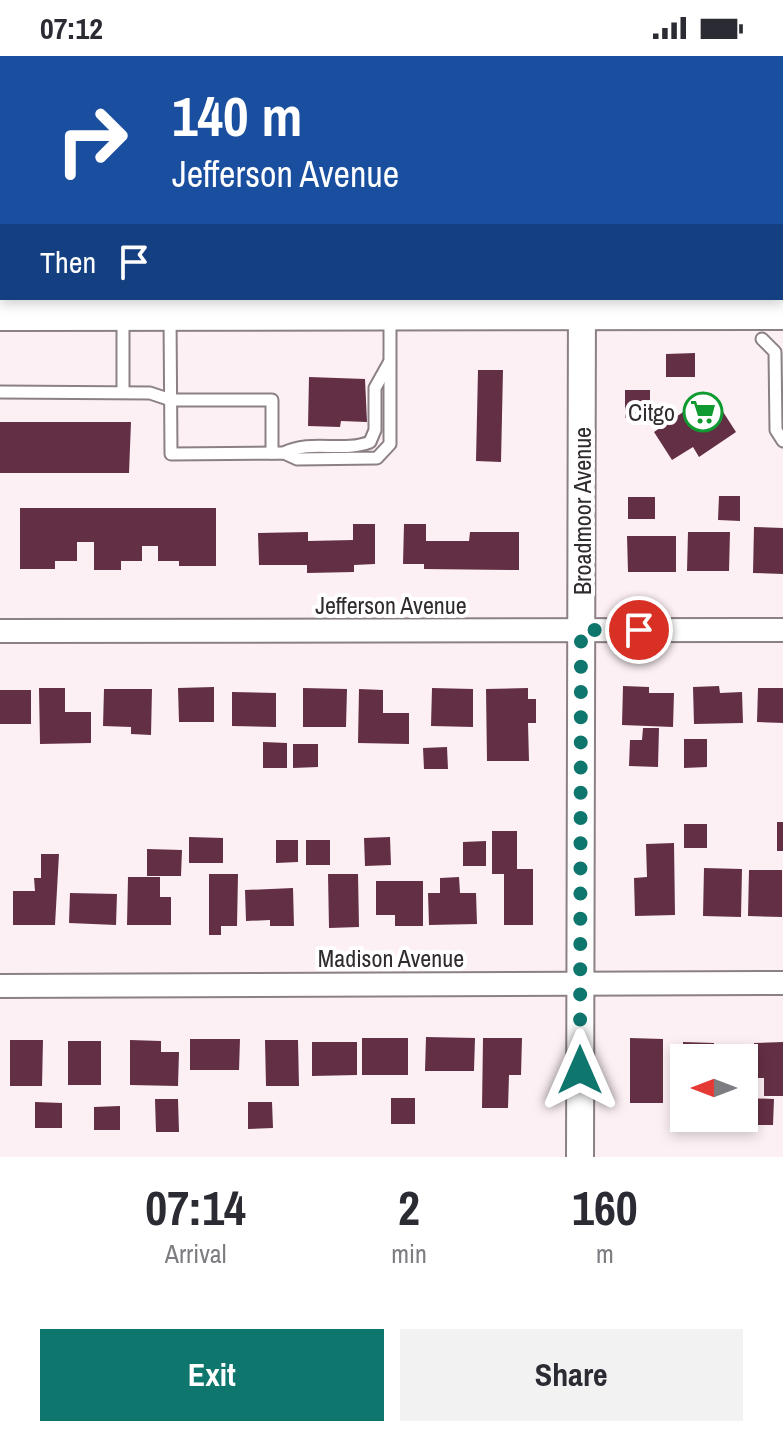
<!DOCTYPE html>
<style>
:root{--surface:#fff;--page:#f2f2f3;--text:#2b2b33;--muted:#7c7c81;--accent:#0f766e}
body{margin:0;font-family:"Archivo Narrow",sans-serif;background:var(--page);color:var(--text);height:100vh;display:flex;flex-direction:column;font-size:30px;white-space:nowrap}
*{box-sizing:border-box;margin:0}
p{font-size:26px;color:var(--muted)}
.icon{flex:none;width:44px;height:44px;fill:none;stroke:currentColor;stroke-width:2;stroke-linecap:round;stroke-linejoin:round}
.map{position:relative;height:1101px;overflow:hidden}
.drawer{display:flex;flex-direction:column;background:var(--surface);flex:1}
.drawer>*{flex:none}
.banner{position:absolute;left:0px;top:0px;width:784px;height:244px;box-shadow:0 4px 12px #0003;background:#1a4fa0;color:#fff;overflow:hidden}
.needle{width:52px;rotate:270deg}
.controls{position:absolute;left:670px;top:988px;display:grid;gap:16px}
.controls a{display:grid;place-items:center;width:88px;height:88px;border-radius:0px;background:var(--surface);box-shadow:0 4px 12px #0003;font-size:40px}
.pin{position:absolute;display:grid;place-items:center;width:68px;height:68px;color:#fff;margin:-34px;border:4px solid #fff;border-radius:50%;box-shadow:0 2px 8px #0007}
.me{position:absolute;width:88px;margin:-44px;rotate:0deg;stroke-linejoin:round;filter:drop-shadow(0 0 6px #0008)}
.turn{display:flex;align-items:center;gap:28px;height:168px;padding:0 40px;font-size:36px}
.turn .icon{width:104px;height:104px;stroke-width:2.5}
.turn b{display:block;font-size:56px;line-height:68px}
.then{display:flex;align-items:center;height:76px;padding:0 40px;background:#0003;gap:16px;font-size:30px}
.eta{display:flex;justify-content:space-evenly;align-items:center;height:136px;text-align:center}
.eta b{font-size:48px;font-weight:700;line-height:56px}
.button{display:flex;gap:16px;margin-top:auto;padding:16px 40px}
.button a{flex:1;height:92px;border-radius:0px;background:var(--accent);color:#fff;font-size:32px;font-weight:700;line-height:92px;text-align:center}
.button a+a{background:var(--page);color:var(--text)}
.status{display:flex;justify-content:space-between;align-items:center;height:56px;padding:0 40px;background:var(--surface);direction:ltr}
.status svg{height:22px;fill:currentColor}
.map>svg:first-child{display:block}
.built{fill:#f5e0e7}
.building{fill:#632f44}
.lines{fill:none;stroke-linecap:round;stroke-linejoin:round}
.service-casing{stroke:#8b8083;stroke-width:15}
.minor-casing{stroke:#8b8083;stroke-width:26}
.tertiary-casing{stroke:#8b8083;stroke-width:30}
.secondary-casing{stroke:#8b8083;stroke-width:34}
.service{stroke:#fff;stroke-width:11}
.minor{stroke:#fff;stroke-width:22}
.tertiary{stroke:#fff;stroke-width:26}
.secondary{stroke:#fff;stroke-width:30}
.route{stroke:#0f766e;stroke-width:14;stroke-dasharray:0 25.2}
.labels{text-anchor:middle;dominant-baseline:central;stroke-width:8;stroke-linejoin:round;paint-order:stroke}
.poi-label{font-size:24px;fill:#302b2d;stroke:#fff;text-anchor:end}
.street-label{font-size:24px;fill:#302b2d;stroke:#fff}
</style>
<div class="status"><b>07:12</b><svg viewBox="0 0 49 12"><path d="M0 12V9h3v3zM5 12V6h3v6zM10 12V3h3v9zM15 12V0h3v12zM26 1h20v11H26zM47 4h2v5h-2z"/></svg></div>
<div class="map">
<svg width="783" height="1101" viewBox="0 0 783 1101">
<rect width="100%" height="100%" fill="#fcf0f4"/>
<path class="built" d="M0 0H562V2H2V234Z"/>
<g class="building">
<path d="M695 297V321H666V298Z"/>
<path d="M478 314H503L501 406 476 405Z"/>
<path d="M309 321 365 323 367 366 341 365 340 371 308 370Z"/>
<path d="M625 334H650V361L625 362Z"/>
<path d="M711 337 736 376 699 401 693 391 672 404 654 376Z"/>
<path d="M0 366H131L129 417H0Z"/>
<path d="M719 440H740V465L718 464Z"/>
<rect x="628" y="441" width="27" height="22"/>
<path d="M20 452H216V510H179V505H158V490H142V505H121V514H94V486H77V505H55V513H20Z"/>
<path d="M353 468H375V508L354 509V516L307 517V509H259L258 477 308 476V485L353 484Z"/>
<path d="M404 468H426V485H469L470 476H519V514L424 513V508H403Z"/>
<path d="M754 471 783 472V518L753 517Z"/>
<path d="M688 476H730L729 515H687Z"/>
<path d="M627 480H676V516H628Z"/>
<path d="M623 630 649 631V637H674L673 671 622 669Z"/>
<path d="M719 630 720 637 742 636 743 667 694 668 693 631Z"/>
<path d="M214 631V666H179L178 632Z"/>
<path d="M39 632H65V656H91V687L40 688Z"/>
<path d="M303 632 347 633 346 671H303Z"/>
<path d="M432 632 473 633V671L431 670Z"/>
<path d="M528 632V643H536V667H528L529 705H487L486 633Z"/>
<path d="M758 632H783V667L757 666Z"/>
<path d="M104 633H152L151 679 131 678V671L103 670Z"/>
<path d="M359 633 383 634V657H409V688L358 687Z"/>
<rect x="0" y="634" width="31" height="34"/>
<path d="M232 636 276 637V671L232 670Z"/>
<path d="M643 672H659L658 711 629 710 630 684H642Z"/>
<path d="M684 683H707V711L684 712Z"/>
<path d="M263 686 287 687V712H263Z"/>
<path d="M293 688H318V711L293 712Z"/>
<path d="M447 691 448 713H424L423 692Z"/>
<rect x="777" y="766" width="6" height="29"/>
<rect x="684" y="768" width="23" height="24"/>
<path d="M492 775H517V813H533V869H504V818H492Z"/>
<path d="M189 781 223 782V807H189Z"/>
<path d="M390 781 391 809 365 810 364 782Z"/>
<path d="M276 784H298V806L276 807Z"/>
<rect x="306" y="784" width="24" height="25"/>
<path d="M486 785V810H463V786Z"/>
<path d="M674 787 675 859 635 860 634 822 647 821 646 788Z"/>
<path d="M147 793 182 794 181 820H147Z"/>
<path d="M41 798H59L55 869H13V835H35L34 822H41Z"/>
<path d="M704 812 742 813 741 861 703 860Z"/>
<path d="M749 814H782V861L748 860Z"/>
<path d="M209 818H238L237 870H221V879H209Z"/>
<path d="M328 818H358L359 871 329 872Z"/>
<path d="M128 821H160V841H171V869H127Z"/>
<path d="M459 821 460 837H476L477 868 429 869 428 837H440V822Z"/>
<path d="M376 825H423V870H395V859H376Z"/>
<path d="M293 832 294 870H270V864L246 865 245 834Z"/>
<path d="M70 837 117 838 116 869 69 867Z"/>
<path d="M426 981 475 982 474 1015H425Z"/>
<rect x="362" y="982" width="46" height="37"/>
<path d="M483 982H522L521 1019H509L508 1052H482Z"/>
<path d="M630 982 663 983V1047H630Z"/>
<path d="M190 983H240L239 1014H190Z"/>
<path d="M10 984H43L42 1030H10Z"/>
<path d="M130 984 161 985V996H179L178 1030 130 1029Z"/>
<path d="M265 984H298L299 1030H266Z"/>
<rect x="68" y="985" width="33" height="44"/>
<path d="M312 986H357V1019L312 1020Z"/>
<path d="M683 986 714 987 713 1002H683Z"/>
<path d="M783 986V1040H764V1022H755L754 987Z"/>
<rect x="391" y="1042" width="24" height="26"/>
<path d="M746 1042 774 1043 773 1069H746Z"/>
<path d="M155 1043H178L179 1076H156Z"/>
<path d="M35 1046 62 1047V1072H35Z"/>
<path d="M248 1046H272L273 1072 248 1073Z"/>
<path d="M120 1050V1074H94V1051Z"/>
</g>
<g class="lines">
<g class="service-casing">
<g id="service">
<path d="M170 259 171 398 284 397 297 403 377 402 390 388V259"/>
<path d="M123 261V336"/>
<path d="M762 283 775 296 776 374 783 385"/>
<path d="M0 336 150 337 171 344H272V397"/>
<path d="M284 397C311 383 343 397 370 386L375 374V332L389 307"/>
</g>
</g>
<g class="minor-casing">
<g id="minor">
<path d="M0 575 783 574"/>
<path d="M0 930 783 927"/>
</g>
</g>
<g class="tertiary-casing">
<g id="tertiary">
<path d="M579 0V2"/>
<path d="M580 1101 582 242"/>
</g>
</g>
<g class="secondary-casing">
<path id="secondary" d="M0 259 783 258"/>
</g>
<use href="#service" class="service"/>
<use href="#minor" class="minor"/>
<use href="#tertiary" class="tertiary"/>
<use href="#secondary" class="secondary"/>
</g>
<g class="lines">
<path class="route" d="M580 1014 581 574H639"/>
</g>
<defs>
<g id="supermarket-ring" transform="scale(2)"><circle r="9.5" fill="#fff" stroke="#0f9a32" stroke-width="1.5"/><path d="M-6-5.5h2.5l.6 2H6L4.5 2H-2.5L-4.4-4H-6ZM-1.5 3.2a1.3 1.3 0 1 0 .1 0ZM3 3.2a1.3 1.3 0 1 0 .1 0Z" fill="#0f9a32"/></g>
</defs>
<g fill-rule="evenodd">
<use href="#supermarket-ring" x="703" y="356"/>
</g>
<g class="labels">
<g class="poi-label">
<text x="675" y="356">Citgo</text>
</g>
<g class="street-label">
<text transform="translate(582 455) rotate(-90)">Broadmoor Avenue</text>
<text x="391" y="549">Jefferson Avenue</text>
<text x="391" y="902">Madison Avenue</text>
</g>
</g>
</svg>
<div class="controls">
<a><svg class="needle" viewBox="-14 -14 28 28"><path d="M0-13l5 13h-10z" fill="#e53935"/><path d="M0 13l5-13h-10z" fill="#7c7c81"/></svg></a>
</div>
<div class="pin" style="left:639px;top:574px;background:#d93025"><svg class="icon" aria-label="arrive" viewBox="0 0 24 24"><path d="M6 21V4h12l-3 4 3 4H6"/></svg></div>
<svg class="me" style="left:580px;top:1014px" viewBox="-20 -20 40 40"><path d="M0-17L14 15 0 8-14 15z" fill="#0f766e" stroke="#fff" stroke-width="4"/></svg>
<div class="banner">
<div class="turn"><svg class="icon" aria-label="right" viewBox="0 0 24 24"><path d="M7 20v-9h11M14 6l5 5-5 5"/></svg><div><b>140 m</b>Jefferson Avenue</div></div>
<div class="then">Then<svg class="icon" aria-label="arrive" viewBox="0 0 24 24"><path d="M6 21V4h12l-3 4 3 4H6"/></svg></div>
</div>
</div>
<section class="drawer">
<div class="eta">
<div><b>07:14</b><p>Arrival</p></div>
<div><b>2</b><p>min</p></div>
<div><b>160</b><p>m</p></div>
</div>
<div class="button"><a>Exit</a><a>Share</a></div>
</section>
